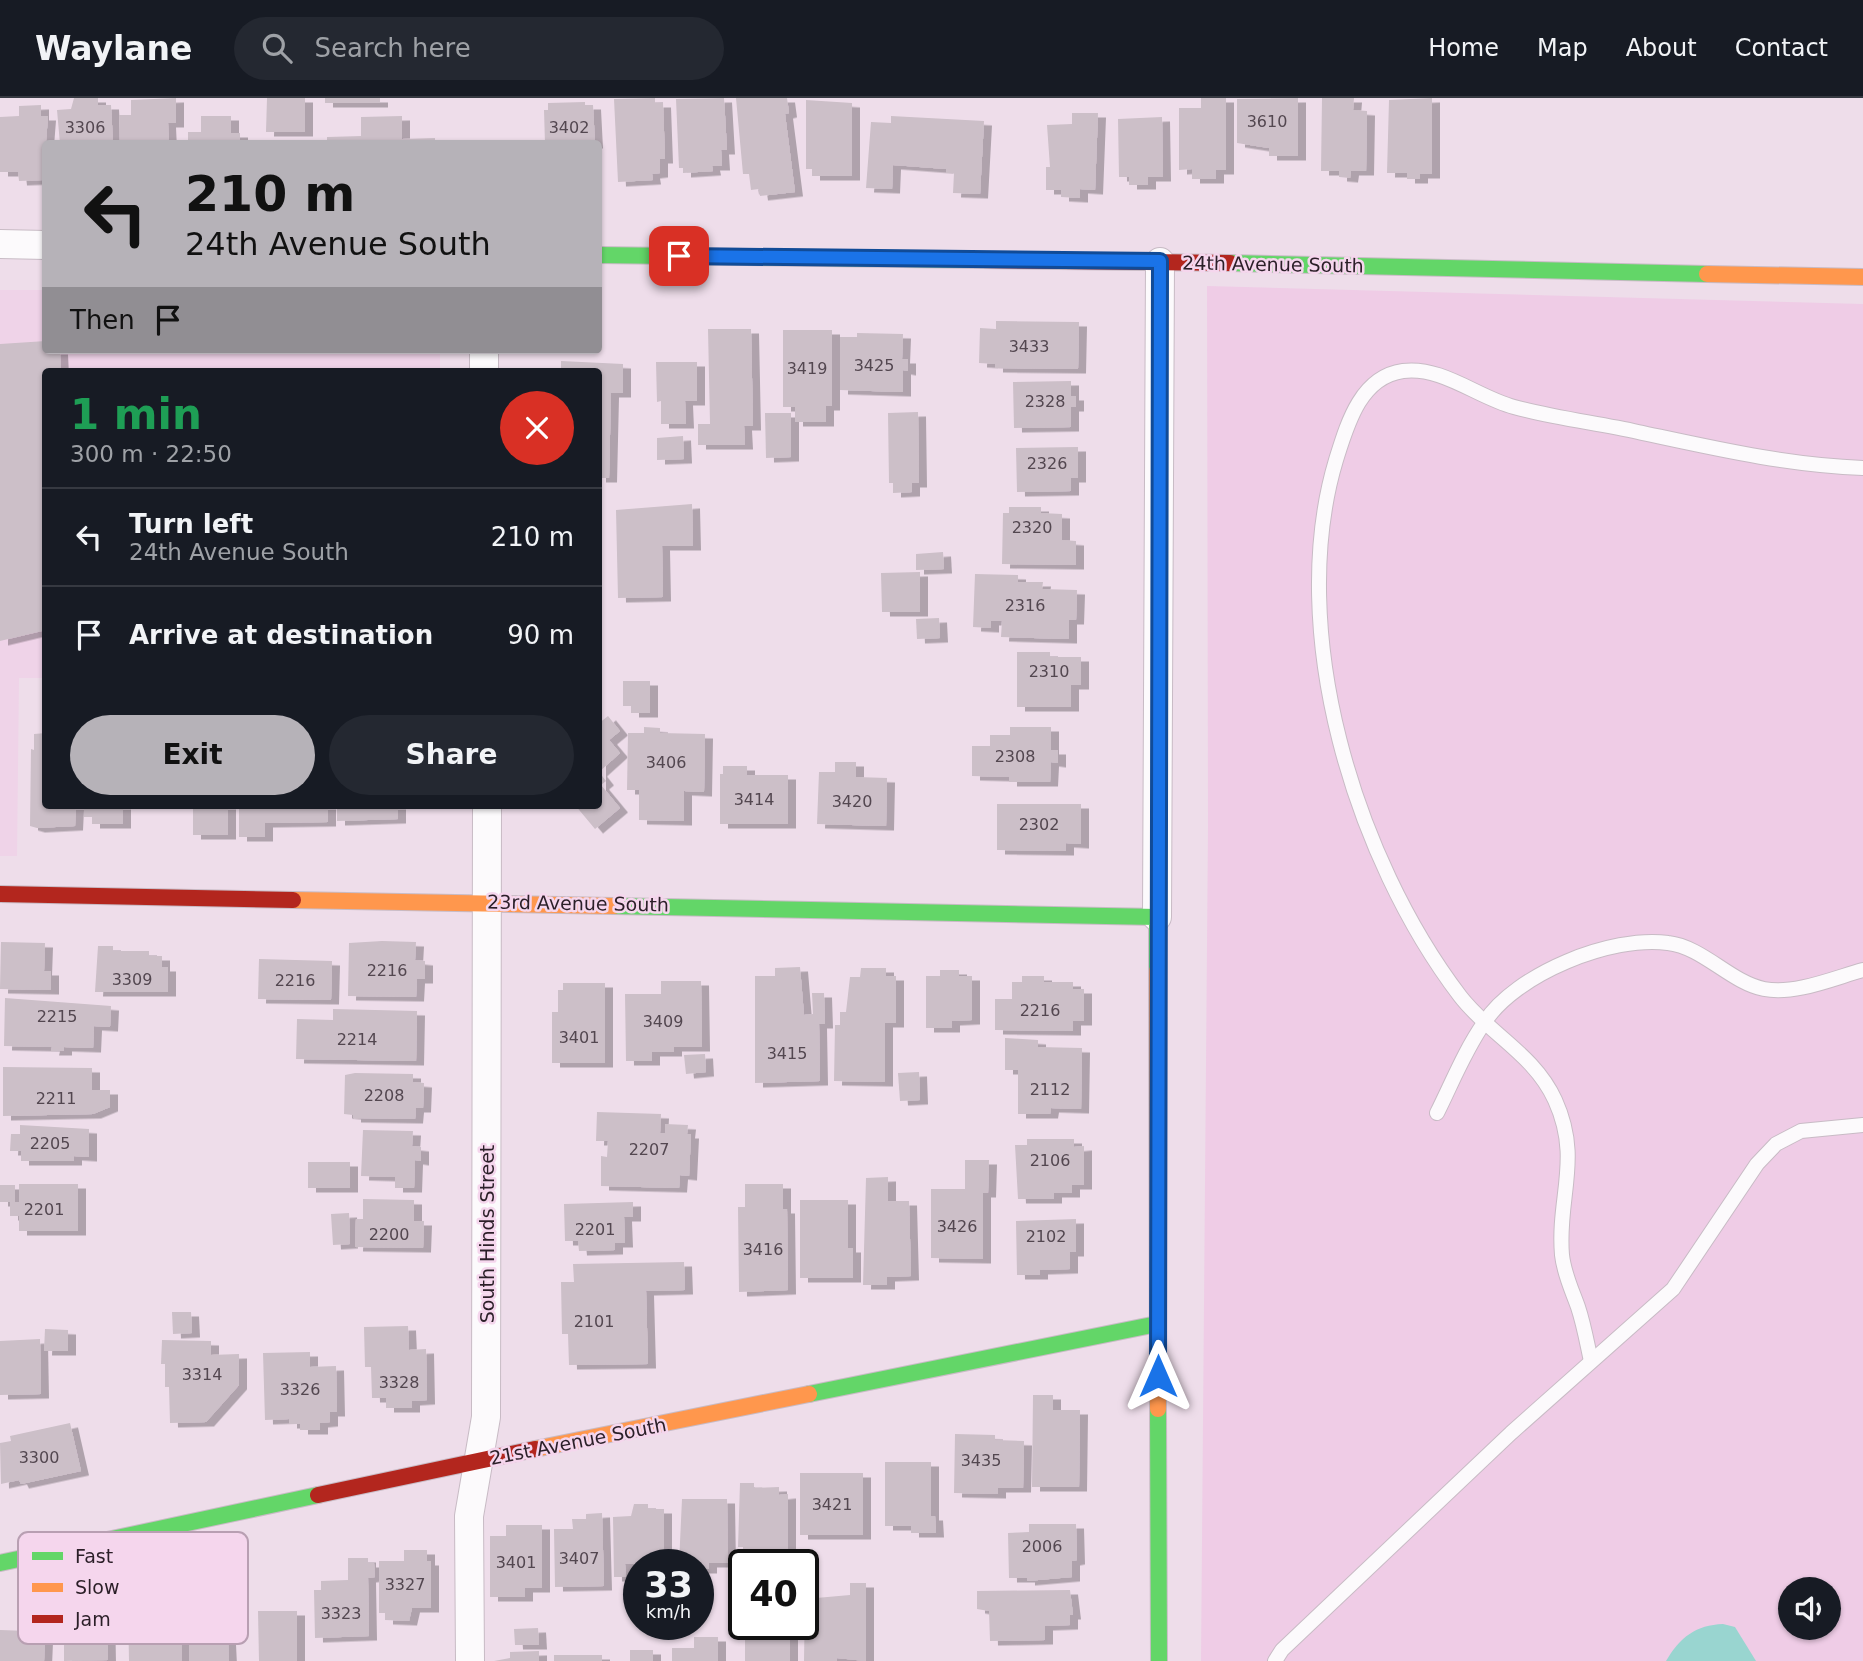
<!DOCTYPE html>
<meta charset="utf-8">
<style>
:root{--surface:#171b24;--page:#242831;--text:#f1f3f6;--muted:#9ea1a6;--line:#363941;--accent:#b6b2b8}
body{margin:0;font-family:"DejaVu Sans",sans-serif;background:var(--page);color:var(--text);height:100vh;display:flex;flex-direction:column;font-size:26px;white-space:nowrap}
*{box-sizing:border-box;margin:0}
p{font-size:23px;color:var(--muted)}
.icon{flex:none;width:38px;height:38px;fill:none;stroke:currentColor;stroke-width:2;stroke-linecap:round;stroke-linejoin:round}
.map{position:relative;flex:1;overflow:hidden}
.details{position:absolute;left:42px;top:270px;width:560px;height:441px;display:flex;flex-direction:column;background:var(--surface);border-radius:7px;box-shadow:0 2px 5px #0004}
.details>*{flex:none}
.guide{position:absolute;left:42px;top:42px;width:560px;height:214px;border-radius:7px;box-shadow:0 2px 5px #0004;background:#b6b2b8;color:#111;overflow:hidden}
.tools{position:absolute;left:1778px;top:1479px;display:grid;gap:14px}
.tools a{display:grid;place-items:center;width:63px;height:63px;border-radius:50%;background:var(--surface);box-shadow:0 2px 5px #0004;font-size:35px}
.speed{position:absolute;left:623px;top:1451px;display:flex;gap:14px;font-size:35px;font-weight:700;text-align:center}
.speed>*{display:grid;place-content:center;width:91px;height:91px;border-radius:50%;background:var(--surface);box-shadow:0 2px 5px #0004;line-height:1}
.speed small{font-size:18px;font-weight:400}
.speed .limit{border:4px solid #111;border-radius:10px;background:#fff;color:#111}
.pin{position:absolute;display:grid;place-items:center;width:60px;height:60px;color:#fff;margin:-30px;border-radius:14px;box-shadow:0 4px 10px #0006}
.me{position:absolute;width:77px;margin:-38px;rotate:0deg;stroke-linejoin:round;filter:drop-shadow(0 0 5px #0008)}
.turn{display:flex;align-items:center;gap:24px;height:147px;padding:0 28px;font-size:32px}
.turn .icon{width:91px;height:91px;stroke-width:2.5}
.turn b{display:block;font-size:49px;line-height:60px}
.then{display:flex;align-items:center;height:66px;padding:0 28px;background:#0003;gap:14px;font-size:26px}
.round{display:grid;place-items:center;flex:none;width:74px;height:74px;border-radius:37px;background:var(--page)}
.headline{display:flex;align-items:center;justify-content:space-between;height:119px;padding:0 28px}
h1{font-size:42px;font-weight:800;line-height:52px;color:#1e9e55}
.primary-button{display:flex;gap:14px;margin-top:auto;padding:14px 28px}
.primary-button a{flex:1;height:80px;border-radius:42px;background:var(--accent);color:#111;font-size:28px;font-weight:800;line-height:80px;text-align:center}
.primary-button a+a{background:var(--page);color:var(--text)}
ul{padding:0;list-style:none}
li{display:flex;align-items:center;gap:21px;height:98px;padding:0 28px;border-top:2px solid var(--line)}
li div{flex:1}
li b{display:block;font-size:26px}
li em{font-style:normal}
header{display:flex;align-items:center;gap:42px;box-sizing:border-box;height:98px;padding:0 35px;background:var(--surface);border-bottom:2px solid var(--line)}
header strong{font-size:33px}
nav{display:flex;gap:38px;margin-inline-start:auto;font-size:24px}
.search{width:490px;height:63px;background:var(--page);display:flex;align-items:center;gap:18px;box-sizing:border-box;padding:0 24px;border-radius:38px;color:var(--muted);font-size:26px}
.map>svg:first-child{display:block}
.built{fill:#efd3e8}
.green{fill:#efcce6;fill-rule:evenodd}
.water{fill:#99d5d0}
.building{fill:#ccbfc8;filter:url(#shadow)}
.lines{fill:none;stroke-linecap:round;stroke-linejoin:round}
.lane-casing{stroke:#c8bbc5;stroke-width:16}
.street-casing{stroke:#c8bbc5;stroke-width:30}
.fast-casing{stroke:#c8bbc5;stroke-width:18}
.slow-casing{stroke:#c8bbc5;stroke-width:18}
.jam-casing{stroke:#c8bbc5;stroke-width:18}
.lane{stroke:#fcfafc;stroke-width:14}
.street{stroke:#fcfafc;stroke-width:28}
.fast{stroke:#63d668;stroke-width:16}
.slow{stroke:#ff974d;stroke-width:16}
.jam{stroke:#b3261e;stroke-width:16}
.route-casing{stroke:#114b97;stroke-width:18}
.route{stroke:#1a73e8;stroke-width:12}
.labels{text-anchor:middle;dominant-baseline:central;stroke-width:5;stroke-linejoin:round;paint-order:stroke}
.number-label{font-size:16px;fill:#534750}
.street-label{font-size:19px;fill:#2b1f28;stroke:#f5d6ed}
.key{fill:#f5d6ed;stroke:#b89fb2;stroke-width:2}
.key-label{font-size:19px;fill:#2b1f28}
</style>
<header>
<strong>Waylane</strong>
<div class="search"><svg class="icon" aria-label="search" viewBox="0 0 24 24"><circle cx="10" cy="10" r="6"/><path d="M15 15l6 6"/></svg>Search here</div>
<nav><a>Home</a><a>Map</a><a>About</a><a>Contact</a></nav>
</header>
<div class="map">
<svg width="1863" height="1563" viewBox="0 0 1863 1563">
<defs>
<filter id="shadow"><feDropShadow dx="8" dy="4.5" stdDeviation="0" flood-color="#0004"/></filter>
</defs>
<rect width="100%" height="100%" fill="#eeddea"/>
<path class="built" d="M0 192H45L46 252H440V273H46L45 580H19L17 758H0Z"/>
<path class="green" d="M1207 188 1863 206V1563H1201L1208 728ZM1790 1491H1829V1530H1790Z"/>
<path class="water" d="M1723 1526 1735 1529 1756 1563H1666C1680 1539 1696 1527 1723 1526Z"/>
<g class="building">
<path d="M74 0H98V7H111L113 46H60L57 12 71 11Z"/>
<path d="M176 0V25H168L169 46H120L119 17H131V2Z"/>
<path d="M267 0H305V34H266Z"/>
<rect x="325" y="0" width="55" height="5"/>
<path d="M655 0V5H663L665 61H660V75L652 76 653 82 618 84 614 1Z"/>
<path d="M724 0 727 52H721L722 68H712L713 73 683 75V70H679L676 1Z"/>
<path d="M736 0H787L789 15 785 16 795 94 760 98 759 91 751 92 749 76H743Z"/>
<path d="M1201 0H1226V72H1216V81H1192V71L1179 72V10H1201Z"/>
<path d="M1298 0V58H1269V50L1237 45V1Z"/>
<path d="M1322 0H1354L1353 12 1367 13 1366 73H1351L1350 80 1339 79V73H1321Z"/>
<path d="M1432 0V76H1420V81H1407V75H1387L1389 2Z"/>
<path d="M806 2 852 5V78H812V71H806Z"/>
<path d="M585 4V7H593L595 46H545L544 12H548V5Z"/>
<path d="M41 7V18H48L43 82 19 83 18 74H0V19L19 18V8Z"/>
<path d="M1072 15H1098L1095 92 1080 91V100L1061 99V92H1046V69H1050L1047 27 1072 26Z"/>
<path d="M201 18H231V35H240V46H188V34H201Z"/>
<path d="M402 18V41L435 40V46H327V39L361 38V19Z"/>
<path d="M891 18 984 23 980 96 953 95 954 75H946V71L893 67 892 91 866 90 871 24 891 25Z"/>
<path d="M1162 19 1163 79H1148V87H1129V79H1119L1118 21Z"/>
<path d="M996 223 1079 224 1078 271 995 270V266L979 265 980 230 996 231Z"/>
<path d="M708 231H751L753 328H744L745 347H698V326H710Z"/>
<path d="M783 232H832V308H826V324H795V309H783Z"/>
<path d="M857 235 903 236 902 261H908V273L903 272V294L840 292V239H857Z"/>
<path d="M46 243V252H60L61 273H46V532L0 543V246Z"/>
<path d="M561 263 623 266V295H611L609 380H598V273H561Z"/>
<path d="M656 264H697V303H685L686 326H661V303L657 304Z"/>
<path d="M1071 283V298H1076V309H1071V329L1014 330 1013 284Z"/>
<path d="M918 314 919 385H912V394L893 395V385H889L888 315Z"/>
<path d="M765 315H791V359L766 360Z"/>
<path d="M683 338 684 361 657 362V340Z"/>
<path d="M1078 349V380H1071V393L1017 394 1016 350Z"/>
<path d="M692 406 693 448H662L663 499 618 500 616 412Z"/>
<path d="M1009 409H1041V415L1062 416V442L1076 443V467L1002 466 1003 415H1009Z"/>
<path d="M943 454 944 471 916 472V456Z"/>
<path d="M920 474V514H882L881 475Z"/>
<path d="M975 476 1018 477V484H1043L1042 491 1077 492 1076 522H1069V541L1001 539 1002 523H991V530L973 529Z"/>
<path d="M939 520 940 540 917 541 916 521Z"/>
<path d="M1017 554H1050V559H1081V587H1071V609H1017Z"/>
<path d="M623 583H650V615H631V608H623Z"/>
<path d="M608 618 620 633 609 642 620 655 599 674 606 683 601 687 620 710 595 731 575 707H598V626Z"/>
<path d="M644 629 660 630V635L705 636 704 694 684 693V723L639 722V692H627L628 635H644Z"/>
<path d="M1010 629H1051V652H1058V665L1051 664 1050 684H1009V679L972 678V648H990V637H1010Z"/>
<path d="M46 635V707H76L75 728 37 730 30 728 31 651 34 652V636Z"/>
<path d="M835 664H856V679L887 680 886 728 817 726 819 674H835Z"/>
<path d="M723 668H747V677H788V726H720V676H723Z"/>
<path d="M997 706H1081V746L1066 745V753L997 752Z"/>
<path d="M84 707H123V726H92V719H84Z"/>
<rect x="193" y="707" width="35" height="30"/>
<path d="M239 707H328V724L265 725V739H239Z"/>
<path d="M337 707H398V721L337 723Z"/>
<path d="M382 843 416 844 415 862 425 863V881H417L416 899 348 898 349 845Z"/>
<path d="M1 844 45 845 44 873H51V892L0 891Z"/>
<path d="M98 848H113V853H149V858H162V869H168V894H95Z"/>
<path d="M259 861 332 863 331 902 258 901Z"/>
<path d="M800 869 804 917 813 916 812 895H824L825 926H819L820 983 755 985V878H775V870Z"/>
<path d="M861 870H886V878H896V925H885V984L834 983 835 927H840V914H846L850 879H860Z"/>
<path d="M940 872H959V878H972V922L952 923V930H926V878H940Z"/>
<path d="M1022 878H1044V884H1073V891H1084V923H1073V933L995 932V901H1012V884H1022Z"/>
<path d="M661 883H701L702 949H674V954H652V963H626L625 896H661Z"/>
<path d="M563 885H605V965H552V914H558V892H563Z"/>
<path d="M5 900 111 908 110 929 94 928 93 950 64 949V953H51L52 949 4 948Z"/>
<path d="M333 911 417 913 416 963 296 961 297 921 333 922Z"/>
<path d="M1005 940 1038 942V949L1082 950 1081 1011 1051 1010 1050 1016H1018V972H1005Z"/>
<path d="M705 956 706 974 686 976 684 957Z"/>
<path d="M3 969 92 970V992H110V1009L93 1016 3 1018Z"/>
<path d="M919 974 920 1002 900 1003 898 975Z"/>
<path d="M355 975 413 976V984L424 985 423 1010H416L415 1021 353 1020V1017L344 1016 345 977Z"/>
<path d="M597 1014 661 1016 660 1035H665V1026L688 1027 687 1036H691L689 1078 680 1077 679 1090 601 1088V1058L607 1059 608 1043H596Z"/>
<path d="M20 1027 89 1031V1059L74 1058V1063H21V1053H10L11 1036H20Z"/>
<path d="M363 1032 413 1033 412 1048 421 1049V1063L415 1062 414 1090H395V1079L361 1078Z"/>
<path d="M1027 1041H1074V1049L1084 1048V1087H1072V1095H1054V1101H1018L1015 1047H1027Z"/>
<path d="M965 1062H989L988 1095H983V1161L931 1160V1091H965Z"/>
<rect x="308" y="1064" width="42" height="26"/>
<path d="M888 1079V1103H909L911 1178 887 1179V1187H863L866 1080Z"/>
<path d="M19 1086H78V1133H19V1118H10V1104H0V1087H15V1104H19Z"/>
<path d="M745 1086H783V1111H787L788 1192 739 1194 738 1109H745Z"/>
<path d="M363 1101 414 1102V1123H424L423 1150 355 1149 356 1121H363Z"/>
<path d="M800 1102H848V1150H853V1180H800Z"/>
<path d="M633 1104V1119H624L625 1145H615V1152L579 1153 578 1143H565L564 1106Z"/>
<path d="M349 1115 350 1146 333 1147 331 1116Z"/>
<path d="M1076 1121V1154H1070V1171L1040 1172V1177H1017L1016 1123Z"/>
<path d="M684 1164 685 1192 646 1193 648 1266 569 1267 568 1236H562L561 1184H574L573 1166Z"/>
<path d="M172 1214H191L192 1235 173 1236Z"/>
<path d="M408 1228 409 1252 426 1251 427 1302 412 1303V1310H386V1300H372L371 1269H365L364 1229Z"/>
<path d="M45 1231 68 1232V1253H44Z"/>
<path d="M40 1241 41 1296 0 1297V1243Z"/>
<path d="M162 1242 211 1243V1257L239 1256V1287L206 1324 170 1325 169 1289H165V1266H161Z"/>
<path d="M310 1254V1269L336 1268 337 1314H330V1324L320 1325V1332H300V1326H289V1321L265 1322 263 1255Z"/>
<path d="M1033 1297H1053V1312H1080L1079 1389H1032Z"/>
<path d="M70 1325 81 1373 21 1386 19 1382 1 1386 0 1345 11 1343 10 1338Z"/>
<path d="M955 1336 995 1337V1342L1024 1343 1023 1390H998V1396L954 1395Z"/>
<path d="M885 1364H931V1418H935L936 1435H911V1428H885Z"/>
<rect x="800" y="1375" width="63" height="62"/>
<path d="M740 1385H754V1390L779 1389V1397L788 1396V1456H783V1466H743V1449H738Z"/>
<path d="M682 1401H727L728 1465H709V1471H698V1466H679Z"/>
<path d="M634 1406H648V1411H664V1466H625L626 1479H614L613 1419 631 1418Z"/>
<path d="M602 1415 604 1488 555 1489 554 1431H573L572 1421H586V1416Z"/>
<path d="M1029 1426H1076L1077 1462 1072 1463V1479L1027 1483V1480H1009L1008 1435 1029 1434Z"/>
<path d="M506 1427H542V1490H525V1499H490V1438H506Z"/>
<path d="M404 1452H427V1463H431V1510H412L409 1523 385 1522V1515H379V1463H404Z"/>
<path d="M348 1460H368V1465H374L375 1479 368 1480 369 1538 315 1540 314 1492H321V1483L348 1482Z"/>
<path d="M850 1485H866V1563L837 1560V1563H804L805 1501 850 1497Z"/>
<rect x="732" y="1491" width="12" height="33"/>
<path d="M1070 1492 1073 1517H1070V1527L1045 1528V1542L990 1543 989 1513 977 1511V1493Z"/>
<path d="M194 1499H226L229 1563H189V1507H194Z"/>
<path d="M73 1500H94V1507L107 1506 108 1562 64 1563V1536H61L60 1521H64V1513L73 1512Z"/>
<path d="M180 1508 182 1563H129L128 1510Z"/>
<path d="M258 1513H297V1563H259Z"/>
<path d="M764 1526H790V1563H745V1532L764 1531Z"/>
<path d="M538 1530 539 1547H515L514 1531Z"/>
<path d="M0 1532 28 1533V1539L45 1540 44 1563H0Z"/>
<path d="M694 1539H718V1563H672V1550H694Z"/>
<rect x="630" y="1552" width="23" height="11"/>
<path d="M539 1553V1563H494L510 1560V1554Z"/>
<rect x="554" y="1557" width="48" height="6"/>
</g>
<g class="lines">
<g class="lane-casing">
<g id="lane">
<path d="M1437 1015C1452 985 1465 952 1484 925 1515 876 1612 837 1668 845 1703 849 1730 884 1764 891 1795 897 1834 880 1863 872"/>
<path d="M1591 1263C1587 1245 1584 1227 1578 1209 1572 1192 1564 1176 1562 1157 1557 1099 1582 1061 1555 1002 1534 956 1489 936 1460 898 1355 760 1285 532 1336 362 1347 327 1360 279 1403 273 1442 268 1477 299 1514 309 1554 320 1597 325 1638 334 1713 350 1785 367 1863 370"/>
<path d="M1275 1563 1282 1552 1511 1335 1673 1191 1757 1066 1776 1046 1801 1033 1863 1027"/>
</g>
</g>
<g class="street-casing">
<g id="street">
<path d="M0 146 46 147"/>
<path d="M484 252V273"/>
<path d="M1157 819 1160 164"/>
<path d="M470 1563 469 1418 486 1319 487 707"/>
</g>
</g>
<g class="fast-casing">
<g id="fast">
<path d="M598 157 982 162"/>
<path d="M1230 165 1707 176"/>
<path d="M614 808 1157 819V873"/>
<path d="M809 1296 1157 1226"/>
<path d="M1158 1311 1159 1563"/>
<path d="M0 1465 318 1397"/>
</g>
</g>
<g class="slow-casing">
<g id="slow">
<path d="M1707 176 1863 179"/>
<path d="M293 802 614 808"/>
<path d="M1157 873 1158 1311"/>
<path d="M535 1351 809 1296"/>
</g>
</g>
<g class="jam-casing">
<g id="jam">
<path d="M982 162 1230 165"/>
<path d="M0 796 293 802"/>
<path d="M318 1397 535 1351"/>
</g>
</g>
<use href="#lane" class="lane"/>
<use href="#street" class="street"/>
<use href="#fast" class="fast"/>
<use href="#slow" class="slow"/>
<use href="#jam" class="jam"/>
</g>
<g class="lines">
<g class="route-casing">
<path id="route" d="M679 158 1160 163 1158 1278"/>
</g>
<use href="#route" class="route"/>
</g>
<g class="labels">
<g class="number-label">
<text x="1267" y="23">3610</text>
<text x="85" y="29">3306</text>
<text x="569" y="29">3402</text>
<text x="1029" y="248">3433</text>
<text x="874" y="267">3425</text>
<text x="807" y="270">3419</text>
<text x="1045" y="303">2328</text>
<text x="1047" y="365">2326</text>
<text x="1032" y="429">2320</text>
<text x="1025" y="507">2316</text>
<text x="1049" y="573">2310</text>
<text x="1015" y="658">2308</text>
<text x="666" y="664">3406</text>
<text x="754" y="701">3414</text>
<text x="852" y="703">3420</text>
<text x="1039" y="726">2302</text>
<text x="387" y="872">2216</text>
<text x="132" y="881">3309</text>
<text x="295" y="882">2216</text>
<text x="1040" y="912">2216</text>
<text x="57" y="918">2215</text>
<text x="663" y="923">3409</text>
<text x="579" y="939">3401</text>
<text x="357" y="941">2214</text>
<text x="787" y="955">3415</text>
<text x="1050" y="991">2112</text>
<text x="384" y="997">2208</text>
<text x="56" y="1000">2211</text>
<text x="50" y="1045">2205</text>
<text x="649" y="1051">2207</text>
<text x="1050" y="1062">2106</text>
<text x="44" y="1111">2201</text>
<text x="957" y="1128">3426</text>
<text x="595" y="1131">2201</text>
<text x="389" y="1136">2200</text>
<text x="1046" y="1138">2102</text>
<text x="763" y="1151">3416</text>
<text x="594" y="1223">2101</text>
<text x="202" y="1276">3314</text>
<text x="399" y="1284">3328</text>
<text x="300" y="1291">3326</text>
<text x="39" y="1359">3300</text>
<text x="981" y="1362">3435</text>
<text x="832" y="1406">3421</text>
<text x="1042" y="1448">2006</text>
<text x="579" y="1460">3407</text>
<text x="516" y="1464">3401</text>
<text x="405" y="1486">3327</text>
<text x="341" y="1515">3323</text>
</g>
<g class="street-label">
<text transform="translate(1273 166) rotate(1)">24th Avenue South</text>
<text transform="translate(578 805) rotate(1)">23rd Avenue South</text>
<text transform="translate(487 1136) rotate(-90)">South Hinds Street</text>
<text transform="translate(578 1343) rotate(-11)">21st Avenue South</text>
</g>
</g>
<rect x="18" y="1434" width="230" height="112" rx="10" class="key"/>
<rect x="32" y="1454" width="31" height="8" fill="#63d668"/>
<rect x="32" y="1485" width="31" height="9" fill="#ff974d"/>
<rect x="32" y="1517" width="31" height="8" fill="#b3261e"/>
<g class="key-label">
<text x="75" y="1465">Fast</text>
<text x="75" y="1496">Slow</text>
<text x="75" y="1528">Jam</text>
</g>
</svg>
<div class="tools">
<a><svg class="icon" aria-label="sound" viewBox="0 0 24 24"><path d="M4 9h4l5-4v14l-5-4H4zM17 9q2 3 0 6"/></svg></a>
</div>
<div class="speed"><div>33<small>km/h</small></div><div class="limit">40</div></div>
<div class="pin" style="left:679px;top:158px;background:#d93025"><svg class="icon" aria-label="arrive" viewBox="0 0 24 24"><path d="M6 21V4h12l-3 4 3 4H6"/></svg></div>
<svg class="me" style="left:1158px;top:1278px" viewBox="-20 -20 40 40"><path d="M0-17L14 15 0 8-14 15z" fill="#1a73e8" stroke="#fff" stroke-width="4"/></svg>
<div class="guide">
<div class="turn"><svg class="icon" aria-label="left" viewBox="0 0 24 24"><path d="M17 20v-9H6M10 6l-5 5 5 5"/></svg><div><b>210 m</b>24th Avenue South</div></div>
<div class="then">Then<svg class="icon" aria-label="arrive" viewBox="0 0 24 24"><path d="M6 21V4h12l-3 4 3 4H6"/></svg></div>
</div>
<section class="details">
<div class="headline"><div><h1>1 min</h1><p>300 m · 22:50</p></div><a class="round" style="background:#d93025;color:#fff"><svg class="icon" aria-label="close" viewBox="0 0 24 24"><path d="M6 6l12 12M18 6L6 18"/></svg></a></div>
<ul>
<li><svg class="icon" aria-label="left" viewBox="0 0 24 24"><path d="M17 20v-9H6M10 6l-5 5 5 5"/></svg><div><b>Turn left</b><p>24th Avenue South</p></div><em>210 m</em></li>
<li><svg class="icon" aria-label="arrive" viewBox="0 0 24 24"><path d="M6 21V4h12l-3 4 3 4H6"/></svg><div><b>Arrive at destination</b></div><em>90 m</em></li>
</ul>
<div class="primary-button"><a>Exit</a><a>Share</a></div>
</section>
</div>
